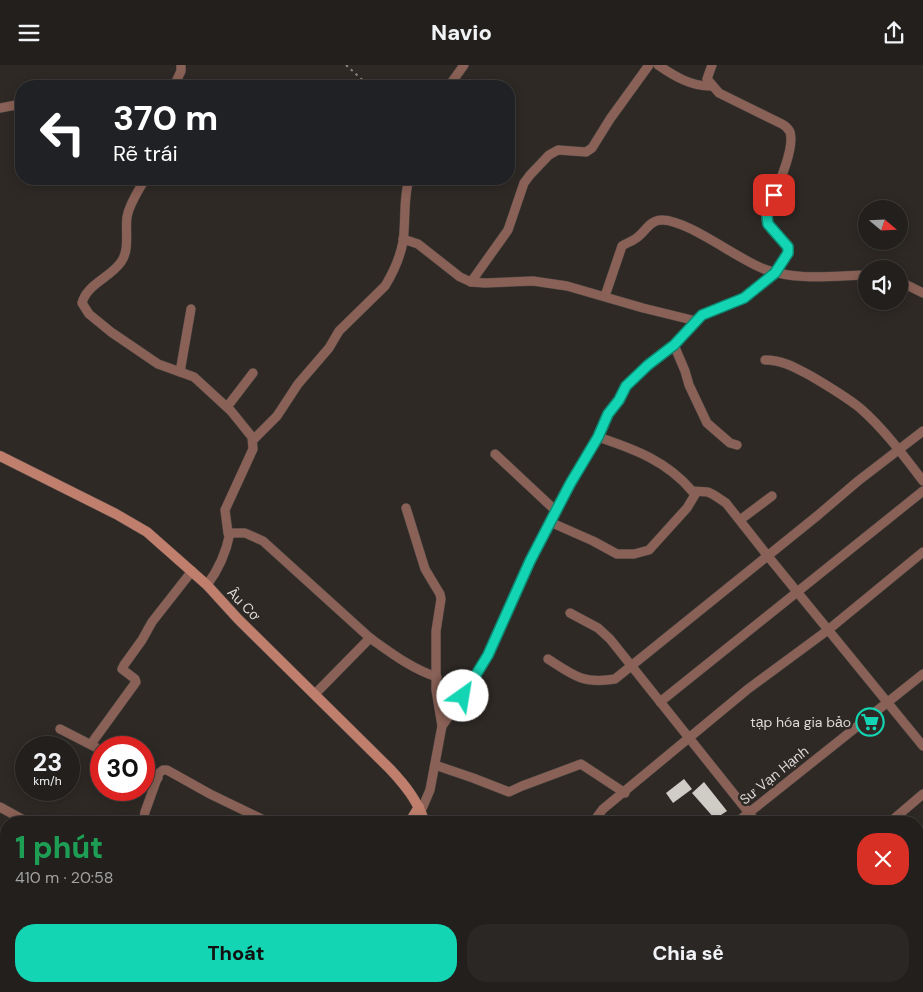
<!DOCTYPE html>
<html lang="vi">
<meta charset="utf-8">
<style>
:root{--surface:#221f1c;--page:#2a2725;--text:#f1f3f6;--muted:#a2a2a3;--line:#3f3d3b;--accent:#14d5b3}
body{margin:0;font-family:"DM Sans",sans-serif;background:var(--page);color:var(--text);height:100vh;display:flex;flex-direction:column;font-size:19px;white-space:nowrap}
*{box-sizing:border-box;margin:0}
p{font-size:16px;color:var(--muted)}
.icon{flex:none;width:28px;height:28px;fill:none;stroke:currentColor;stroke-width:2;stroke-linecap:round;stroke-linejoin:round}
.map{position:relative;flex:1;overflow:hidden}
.sheet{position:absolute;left:0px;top:751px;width:924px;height:176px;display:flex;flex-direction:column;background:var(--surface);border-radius:20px 20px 0 0;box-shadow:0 2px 12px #0003,0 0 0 1px var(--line)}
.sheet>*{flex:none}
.hud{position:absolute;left:15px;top:15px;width:500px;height:105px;border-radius:20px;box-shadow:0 2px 12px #0003,0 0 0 1px var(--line);background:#202124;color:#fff;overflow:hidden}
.needle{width:32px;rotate:109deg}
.controls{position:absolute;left:858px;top:135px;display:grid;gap:10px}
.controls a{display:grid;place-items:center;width:50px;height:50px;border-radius:50%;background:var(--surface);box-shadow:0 2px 12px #0003,0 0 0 1px var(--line);font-size:25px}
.speed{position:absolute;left:15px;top:671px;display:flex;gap:10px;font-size:25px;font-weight:700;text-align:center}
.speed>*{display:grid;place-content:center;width:65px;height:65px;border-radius:50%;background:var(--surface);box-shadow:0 2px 12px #0003,0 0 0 1px var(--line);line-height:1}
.speed small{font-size:12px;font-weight:400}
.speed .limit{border:8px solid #d22;background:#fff;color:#111}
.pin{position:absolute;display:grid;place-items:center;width:42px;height:42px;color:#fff;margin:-21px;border-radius:10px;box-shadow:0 2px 8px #0006}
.me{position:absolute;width:55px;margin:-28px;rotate:32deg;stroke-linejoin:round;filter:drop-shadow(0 0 4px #0008)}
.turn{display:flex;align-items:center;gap:18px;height:105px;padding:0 15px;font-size:22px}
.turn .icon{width:65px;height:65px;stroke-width:2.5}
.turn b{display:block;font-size:35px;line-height:42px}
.round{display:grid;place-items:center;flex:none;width:52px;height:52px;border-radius:20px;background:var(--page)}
.summary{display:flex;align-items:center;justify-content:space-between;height:85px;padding:0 15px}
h1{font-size:30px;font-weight:800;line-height:38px;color:#1e9e55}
.cta{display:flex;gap:10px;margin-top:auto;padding:10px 15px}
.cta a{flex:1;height:58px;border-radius:20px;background:var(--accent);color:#111;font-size:20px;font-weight:800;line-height:58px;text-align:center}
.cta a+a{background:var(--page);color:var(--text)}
header{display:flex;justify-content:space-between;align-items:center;height:65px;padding:0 15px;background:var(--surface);font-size:22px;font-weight:800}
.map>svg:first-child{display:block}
.building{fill:#d0ccc6}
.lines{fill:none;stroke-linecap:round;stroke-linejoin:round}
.lane-casing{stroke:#4a4542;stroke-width:5.5}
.street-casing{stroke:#4a4542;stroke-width:10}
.secondary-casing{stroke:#4a4542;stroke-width:11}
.path{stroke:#8a8683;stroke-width:2;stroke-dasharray:2.5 4;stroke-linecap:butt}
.lane{stroke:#8a6156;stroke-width:4.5}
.street{stroke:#8a6156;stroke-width:9}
.secondary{stroke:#c07f6d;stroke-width:10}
.route-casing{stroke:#0d8a74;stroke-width:12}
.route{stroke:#14d5b3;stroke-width:9}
.labels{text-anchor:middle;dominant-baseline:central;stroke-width:5;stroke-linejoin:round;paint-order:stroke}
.street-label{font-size:14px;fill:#dedad8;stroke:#2e2925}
.poi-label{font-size:14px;fill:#dedad8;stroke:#2e2925;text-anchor:end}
</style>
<header><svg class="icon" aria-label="menu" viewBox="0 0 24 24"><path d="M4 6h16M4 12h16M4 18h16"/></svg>Navio<svg class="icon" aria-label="share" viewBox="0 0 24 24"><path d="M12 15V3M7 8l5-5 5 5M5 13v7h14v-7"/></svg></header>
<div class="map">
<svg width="923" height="927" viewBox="0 0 923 927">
<rect width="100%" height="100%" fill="#2e2925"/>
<g class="building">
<path d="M684 714 692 724 673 738 666 728Z"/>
<path d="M704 717 727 746 715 754 692 728Z"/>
</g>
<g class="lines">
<g class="lane-casing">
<path id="lane" d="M363 926 364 927"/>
</g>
<g class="street-casing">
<g id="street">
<path d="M658 0C674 11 692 22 712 21"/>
<path d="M174 21 181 6V0"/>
<path d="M449 21 464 0"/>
<path d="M0 43 16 40"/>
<path d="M145 114C139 125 129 139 127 152 125 166 130 185 121 197 110 213 87 219 82 238L89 249 111 267 158 299 194 312 231 346 252 372 253 384 225 445 228 468H245L263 476 370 573C391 588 412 604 437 612"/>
<path d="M403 174 418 179 460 212 471 217 485 218 533 216 567 221 643 243 696 256"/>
<path d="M899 216 923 228"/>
<path d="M471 217 508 165 524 118 530 110 549 90 558 85 586 87 592 83 610 54 649 0"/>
<path d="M605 231 622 181C626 178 631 177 635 174 645 168 649 155 662 155 688 155 737 194 764 204 797 216 833 211 866 210"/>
<path d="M674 280 685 306 689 320 707 358 730 378 737 380"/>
<path d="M765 295C783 295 796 303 811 311 828 321 845 331 860 343 884 364 904 391 923 416"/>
<path d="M180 307 191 244"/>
<path d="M227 342 253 308"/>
<path d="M598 372C634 384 667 396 692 426L708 427 714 430 726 438 767 490 923 681"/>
<path d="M253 375 277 351 298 319 329 283 339 266 385 221C393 208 400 192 403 177 406 156 403 134 409 114"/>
<path d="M495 389 556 446"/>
<path d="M406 443 425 504 440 529 441 534 436 566V625L442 661 430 725 421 746"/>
<path d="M740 455 772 431"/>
<path d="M550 457 593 476 617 489H634L649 485 687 443 696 428"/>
<path d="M207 520C219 504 226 488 230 468"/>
<path d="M570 548 598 563 610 574 757 758"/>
<path d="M548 594C574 611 583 619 615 614L817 451 858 416 923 366"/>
<path d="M315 629 370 573"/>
<path d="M660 637 923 426"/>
<path d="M442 661 469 623 488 590 539 478 570 419 598 372 608 349 619 335 626 321 644 303 674 280 702 250 744 233 775 208 788 188V180C780 172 769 166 766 154 771 133 796 87 790 67 788 63 786 61 782 59L719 28 707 14 712 0"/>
<path d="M60 664 101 685"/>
<path d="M91 679 136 617 135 614 122 604 124 600 142 575 152 557 192 506"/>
<path d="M435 700 473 713 509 727 522 721 581 699 625 728"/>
<path d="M144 706 158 713"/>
<path d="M0 742 29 758"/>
<path d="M143 758 145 747 159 708 163 705H167L210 729 270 758"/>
<path d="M598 758 597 752 603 744 748 624 828 565 923 487"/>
<path d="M736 758 923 609"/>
<path d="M889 758 923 729"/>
<path d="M918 790 923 785"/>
<path d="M179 921 196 927"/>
<path d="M465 921 473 927"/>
<path d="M73 927 74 921"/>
<path d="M150 927 152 921"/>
<path d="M561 927 565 921"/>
</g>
</g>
<g class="secondary-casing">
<g id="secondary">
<path d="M0 391 116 449 147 467 207 520 238 554 390 704C405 720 418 736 425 758"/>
<path d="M409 758 419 742"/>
<path d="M301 927 305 921"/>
<path d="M431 927V921"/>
</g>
</g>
<path class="path" d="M346 0 369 21"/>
<use href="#lane" class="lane"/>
<use href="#street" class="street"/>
<use href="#secondary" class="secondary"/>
</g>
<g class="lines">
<g class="route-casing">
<path id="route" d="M463 631 488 590 530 496 570 419 598 372 608 349 619 335 626 321 648 300 674 280 702 250 744 233 775 208 788 188V182L768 159 767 151 774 130"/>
</g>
<use href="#route" class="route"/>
</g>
<defs>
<g id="supermarket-ring" transform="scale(1.4375)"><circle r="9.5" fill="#2e2925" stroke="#14d5b3" stroke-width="1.5"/><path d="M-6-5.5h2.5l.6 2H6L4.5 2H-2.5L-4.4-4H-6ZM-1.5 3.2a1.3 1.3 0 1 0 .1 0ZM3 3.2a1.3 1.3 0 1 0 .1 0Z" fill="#14d5b3"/></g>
</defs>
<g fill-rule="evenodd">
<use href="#supermarket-ring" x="870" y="657"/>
</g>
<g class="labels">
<g class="street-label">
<text transform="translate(244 539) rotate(46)">Âu Cơ</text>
<text transform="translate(774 710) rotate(-39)">Sư Vạn Hạnh</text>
</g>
<g class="poi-label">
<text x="851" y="657">tạp hóa gia bảo</text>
</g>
</g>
</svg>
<div class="controls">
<a><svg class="needle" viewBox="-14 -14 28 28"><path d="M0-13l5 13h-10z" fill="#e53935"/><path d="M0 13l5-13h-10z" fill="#a2a2a3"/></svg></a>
<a><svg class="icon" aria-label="sound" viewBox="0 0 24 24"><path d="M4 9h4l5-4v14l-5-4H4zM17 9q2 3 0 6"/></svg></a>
</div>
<div class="speed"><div>23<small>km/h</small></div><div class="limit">30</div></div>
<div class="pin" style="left:774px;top:130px;background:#d93025"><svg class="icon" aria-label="arrive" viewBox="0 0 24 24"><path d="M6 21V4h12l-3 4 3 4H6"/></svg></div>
<svg class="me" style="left:463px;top:631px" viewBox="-20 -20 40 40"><circle r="19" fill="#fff"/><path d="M0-13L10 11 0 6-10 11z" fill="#14d5b3"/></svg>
<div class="hud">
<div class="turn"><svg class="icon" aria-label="left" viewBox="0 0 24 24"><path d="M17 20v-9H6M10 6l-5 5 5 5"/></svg><div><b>370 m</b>Rẽ trái</div></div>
</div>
<section class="sheet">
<div class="summary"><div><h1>1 phút</h1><p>410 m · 20:58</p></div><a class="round" style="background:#d93025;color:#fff"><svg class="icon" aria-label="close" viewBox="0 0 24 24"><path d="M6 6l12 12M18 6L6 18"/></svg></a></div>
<div class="cta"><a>Thoát</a><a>Chia sẻ</a></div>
</section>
</div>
